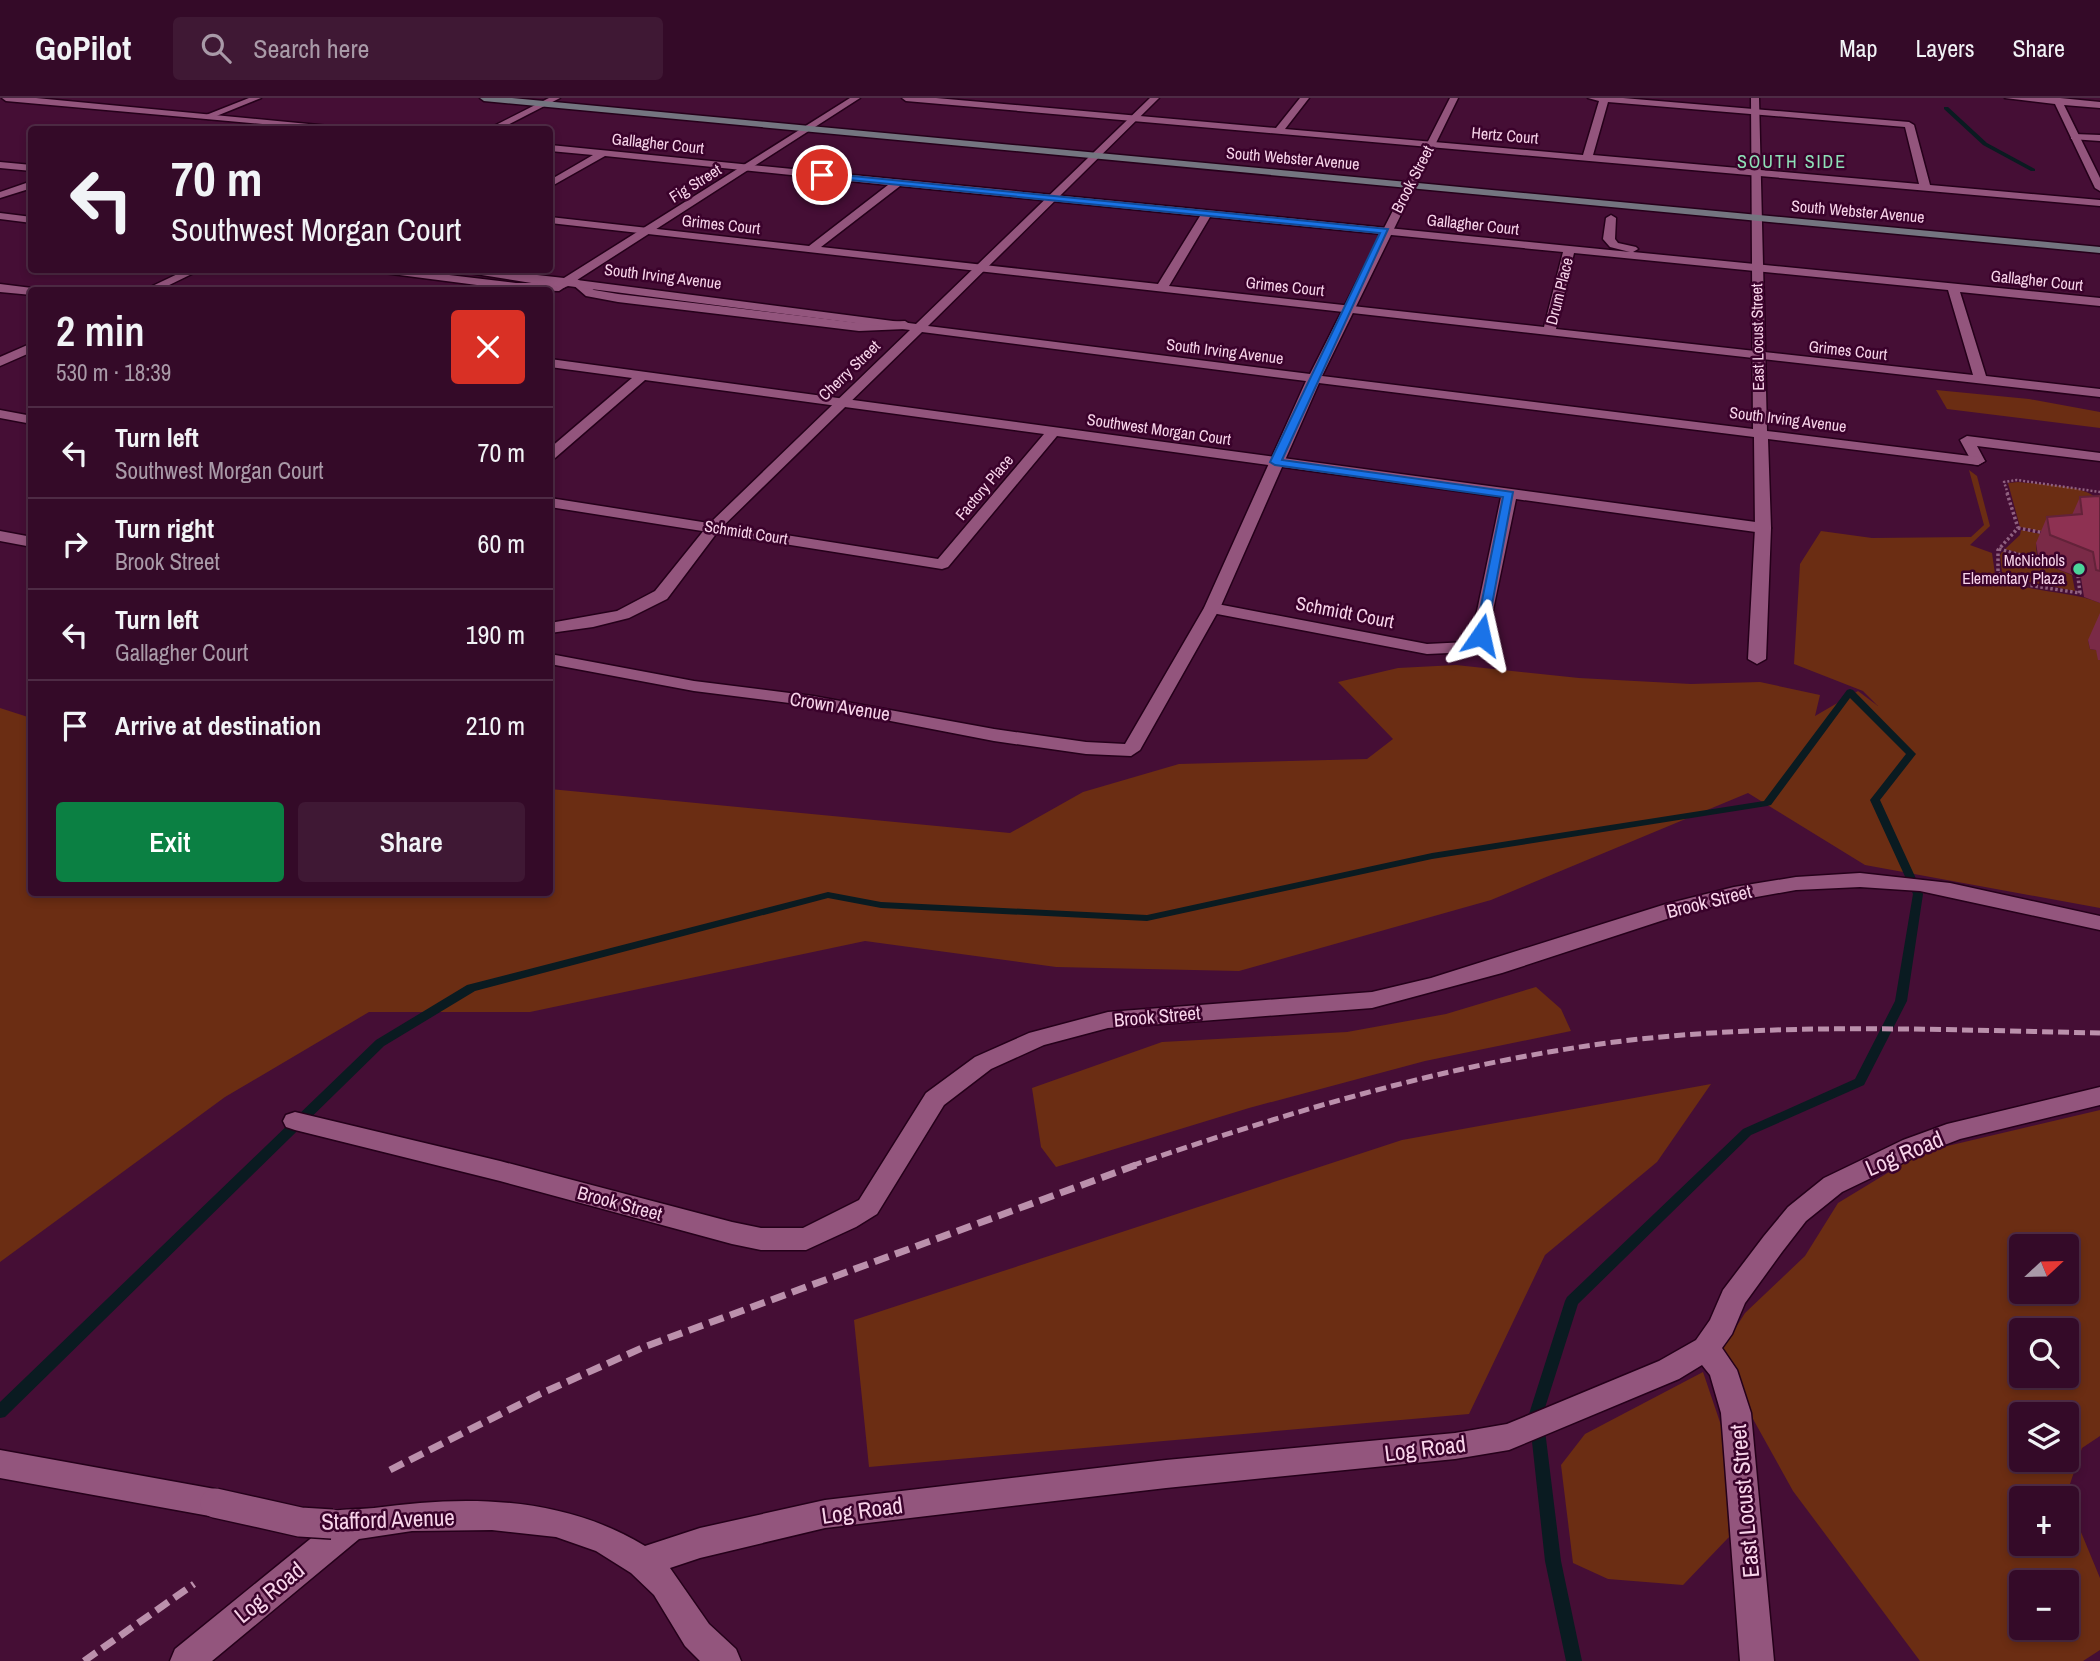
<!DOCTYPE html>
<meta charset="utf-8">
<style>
:root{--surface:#340a28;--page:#3f1834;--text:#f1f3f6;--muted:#a99aa8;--line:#4e2b45;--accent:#0b8043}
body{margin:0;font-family:"Archivo Narrow",sans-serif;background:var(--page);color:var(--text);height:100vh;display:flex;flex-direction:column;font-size:26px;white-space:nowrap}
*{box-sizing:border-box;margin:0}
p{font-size:23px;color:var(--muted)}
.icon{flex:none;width:38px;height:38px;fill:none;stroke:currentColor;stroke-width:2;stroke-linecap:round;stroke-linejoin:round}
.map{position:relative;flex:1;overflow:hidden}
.side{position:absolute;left:28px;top:189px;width:525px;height:609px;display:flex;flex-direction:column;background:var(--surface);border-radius:7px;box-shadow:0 4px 10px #0003,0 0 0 2px var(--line)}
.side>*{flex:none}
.guide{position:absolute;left:28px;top:28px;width:525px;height:147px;border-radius:7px;box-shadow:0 4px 10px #0003,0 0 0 2px var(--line);background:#340a28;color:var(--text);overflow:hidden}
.needle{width:46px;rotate:68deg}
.controls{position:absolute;left:2009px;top:1136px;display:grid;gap:14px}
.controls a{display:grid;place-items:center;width:70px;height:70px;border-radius:7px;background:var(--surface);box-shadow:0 4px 10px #0003,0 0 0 2px var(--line);font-size:35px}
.pin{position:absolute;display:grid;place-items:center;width:60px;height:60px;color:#fff;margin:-30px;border:4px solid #fff;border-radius:50%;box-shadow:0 2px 7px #0007}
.me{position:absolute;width:77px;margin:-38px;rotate:11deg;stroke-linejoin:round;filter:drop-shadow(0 0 5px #0008)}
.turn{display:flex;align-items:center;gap:24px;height:147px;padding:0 28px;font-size:32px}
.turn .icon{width:91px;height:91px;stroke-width:2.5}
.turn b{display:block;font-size:49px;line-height:60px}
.round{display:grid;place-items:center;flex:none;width:74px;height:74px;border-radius:7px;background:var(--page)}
.headline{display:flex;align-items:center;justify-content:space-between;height:119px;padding:0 28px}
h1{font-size:42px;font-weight:600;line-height:52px}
.primary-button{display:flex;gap:14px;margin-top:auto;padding:14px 28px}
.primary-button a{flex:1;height:80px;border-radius:7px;background:var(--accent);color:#fff;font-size:28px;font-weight:600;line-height:80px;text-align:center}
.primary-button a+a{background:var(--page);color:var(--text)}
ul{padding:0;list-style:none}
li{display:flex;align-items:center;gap:21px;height:91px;padding:0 28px;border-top:2px solid var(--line)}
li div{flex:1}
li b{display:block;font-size:26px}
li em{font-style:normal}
header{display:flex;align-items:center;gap:42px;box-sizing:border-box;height:98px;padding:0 35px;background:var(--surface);border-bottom:2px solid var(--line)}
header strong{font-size:33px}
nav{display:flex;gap:38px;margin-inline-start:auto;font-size:24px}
.search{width:490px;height:63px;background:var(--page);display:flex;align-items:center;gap:18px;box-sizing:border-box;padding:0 24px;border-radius:7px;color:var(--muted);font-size:26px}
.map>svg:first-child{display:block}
.green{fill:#6b2d13;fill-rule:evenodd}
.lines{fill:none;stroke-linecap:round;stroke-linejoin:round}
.stream{fill:#0a1b21;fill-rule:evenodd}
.lane-casing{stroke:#25001a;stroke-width:3}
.street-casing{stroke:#25001a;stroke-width:3}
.secondary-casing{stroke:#25001a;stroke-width:3}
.path-far1{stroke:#906180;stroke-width:2.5;stroke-dasharray:2 2;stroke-linecap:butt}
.path{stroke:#906180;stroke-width:3.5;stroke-dasharray:2.5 2.5;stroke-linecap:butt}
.lane{fill:#93557d;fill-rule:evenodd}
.street{fill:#93557d;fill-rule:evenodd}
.secondary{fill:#747580;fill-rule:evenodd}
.rail-far1{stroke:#bb90ac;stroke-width:5;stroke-dasharray:11 5;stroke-linecap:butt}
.rail{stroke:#bb90ac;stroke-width:7;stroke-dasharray:15 7;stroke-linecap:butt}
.street-bridge-casing{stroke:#25001a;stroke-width:32;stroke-linecap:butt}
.street-bridge{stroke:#93557d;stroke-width:29}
.wall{fill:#7a2a47}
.building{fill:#8e3152;stroke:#632239;stroke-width:2}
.route{fill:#1a73e8;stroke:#114b97;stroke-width:2}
.poi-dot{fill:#4cd39a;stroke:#3a022b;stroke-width:2.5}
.labels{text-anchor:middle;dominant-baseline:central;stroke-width:5;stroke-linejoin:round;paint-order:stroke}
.far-street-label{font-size:16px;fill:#f8d4ea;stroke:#3a022b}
.far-poi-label{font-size:16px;fill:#f8d4ea;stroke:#3a022b;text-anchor:end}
.far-neighbourhood-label{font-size:18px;letter-spacing:2px;fill:#8ee0b7;stroke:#3a022b}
.street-label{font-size:19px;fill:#f8d4ea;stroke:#3a022b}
.near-street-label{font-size:23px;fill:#f8d4ea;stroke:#3a022b}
</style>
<header>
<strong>GoPilot</strong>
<div class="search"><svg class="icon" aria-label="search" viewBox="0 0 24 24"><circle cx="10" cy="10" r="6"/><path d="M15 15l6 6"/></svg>Search here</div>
<nav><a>Map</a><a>Layers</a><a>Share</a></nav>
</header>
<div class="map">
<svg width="2100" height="1563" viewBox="0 0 2100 1563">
<rect width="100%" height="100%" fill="#450e35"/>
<g class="green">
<path d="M1936 292 2029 301 2100 314V330L1947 311Z"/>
<path d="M1969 372 1977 378 1990 428 1970 447 1992 455 1995 476C2025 497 2067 491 2100 505V538L2088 542 2090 551 2096 552 2100 562V810L1865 767 1748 695 1491 802 1239 873 1056 869 865 843 530 914H369L225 999 0 1164V610L31 620 32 794H550V691L1010 735 1083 694 1179 666 1367 661 1393 641 1338 584 1398 570 1456 567 1579 580 1691 586 1760 584 1820 597 1815 618 1858 593 1878 608 1863 593 1794 566 1800 466 1821 433 1872 440 1971 439 1984 427Z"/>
<path d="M2018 384C2037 386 2086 387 2097 401L2055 436 2020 429 2008 385Z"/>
<path d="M2021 432 2071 442 2036 445 2037 460 2005 451 2020 437Z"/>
<path d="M2002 454 2037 463 2072 477 2075 493 2009 480 2002 474 2000 457Z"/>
<path d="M1536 889 1561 911 1571 933 1425 963 1249 1010 1056 1069 1041 1049 1032 990 1162 944 1347 934 1446 916Z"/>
<path d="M1711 986 1657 1064 1545 1157 1469 1316 869 1369 854 1222 1402 1042Z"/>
<path d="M2100 1012V1338L2082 1350 2066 1398 2100 1480V1552L2083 1563H1920L1793 1393 1748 1312 1721 1253 1745 1215 1805 1158 1838 1105 1922 1054ZM2021 1148H2067V1194H2021ZM2021 1232H2067V1278H2021ZM2021 1316H2067V1362H2021ZM2021 1400H2067V1446H2021ZM2021 1484H2067V1530H2021Z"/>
<path d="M1703 1274 1726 1342 1729 1439 1683 1487 1608 1481 1573 1465 1561 1367 1585 1336Z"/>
</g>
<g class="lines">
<g class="stream">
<path d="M1944 9H1948L1987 45 2035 71V73H2031L1983 47 1944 11Z"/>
<path d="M1850 591 1853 592 1916 656 1880 702 1923 796 1907 903 1864 987 1751 1037 1578 1206 1543 1316 1561 1463 1582 1563H1566L1545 1463 1529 1316 1565 1203 1567 1199 1743 1031 1855 981 1895 903 1913 796 1870 702 1906 656 1850 600 1771 707 1767 708 1432 761 1147 823 881 810 828 800 475 893 384 948 5 1319 0 1320V1304L376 942 467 887 828 794 881 804 1147 817 1432 755 1764 703 1847 592Z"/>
</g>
<g class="lane-casing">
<g id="lane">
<path d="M2 0H36L371 32H330L6 3Z"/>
<path d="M902 0H936L1276 30 1300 0H1309L1285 31 1583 57 1599 3 1588 0H1623L1909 24 1914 27 1930 87 2100 102V108L906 3ZM1608 4 1905 29 1919 86 1593 57Z"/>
<path d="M2074 36 2100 37V43L2071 41V37Z"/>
<path d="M550 47 1630 154 1610 149 1603 141 1606 120 1611 117 1616 120 1615 141 1618 145 1636 149 1638 151 1633 154 2100 200V208L1960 194 1986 278 2100 291V299L550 125V119L809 148 888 87 605 58 550 89V82L593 57 550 53ZM900 88 1200 118 1158 186 821 149ZM1210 119 1563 154 1544 229 1169 188ZM1574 155 1948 192 1973 277 1556 231Z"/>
<path d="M0 64 32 67V73L0 70Z"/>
<path d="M378 172H407L516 185H559L565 189 559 193 516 192 384 175Z"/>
<path d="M577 181 594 192 618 196 859 225 905 223 911 227 905 231 859 233 618 204 586 198 571 185Z"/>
<path d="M0 186 32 190 37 192H32V197L0 194Z"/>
<path d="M550 261 1763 425 1771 430 1763 435 1516 401 1486 546 1471 554 1427 556 1212 515 1204 510 1212 505 1427 546 1468 544 1472 537 1501 399 1057 338 948 469 942 471 550 409V400L938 461 1044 336 645 282 555 360 550 361V350L632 280 550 269Z"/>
<path d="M0 312 32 318V326L0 320Z"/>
<path d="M1967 338 2100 355V363L1977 348 1985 363 1978 367 1973 366 1960 342Z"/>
</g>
</g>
<g class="street-casing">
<g id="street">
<path d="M249 0H261L209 21 201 19Z"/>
<path d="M549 0H560L498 32H486Z"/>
<path d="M850 0H860L577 182 916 226 1150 0H1159L928 228 1310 276 1450 0H1458L1322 278 1753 331 1751 0H1759L1767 333 1978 359 1985 363 1978 367 1768 341 1771 430 1766 561 1757 566 1748 561 1755 430 1754 339 1319 285 1220 510 1140 652 1131 658 1086 656 994 643 813 608 694 593 550 566V556L694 583 813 598 994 631 1086 644 1125 646 1204 510 1306 283 922 234 719 432 667 501 629 520 593 529 550 535V525L617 513 655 493 709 426 910 232 568 188 563 190 469 175 463 172H492L564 180Z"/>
<path d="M2005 0H2060L2100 4V10L2064 7 2100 80V93L2095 90 2055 6Z"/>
<path d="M32 83V90L0 100V94Z"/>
<path d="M0 115 32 119V125L0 121Z"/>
<path d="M186 172H200L159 192H144Z"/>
<path d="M32 245V254L0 268V259Z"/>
<path d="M0 433 32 439V449L0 443Z"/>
<path d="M1860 775 1950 785 2100 818V832L1920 793 1860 789 1796 792 1734 803 1679 817 1502 875 1372 910 1108 930 1044 947 991 971 944 1007 877 1116 856 1129 806 1152H761L732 1146 500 1083 295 1032 286 1029 283 1023 286 1017 295 1014 500 1063 732 1124 761 1130H803L859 1102 926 995 975 959 1029 935 1108 914 1372 894 1431 880 1666 806 1734 789 1796 779Z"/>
<path d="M2100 989V1007L1960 1041 1921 1056 1842 1094 1806 1123 1782 1154 1745 1205 1732 1236 1722 1250 1737 1272 1751 1315 1774 1563H1740L1721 1315 1710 1277 1702 1267 1679 1281 1509 1352 1455 1361 1166 1390 825 1430 700 1460 670 1470 709 1526 736 1551 741 1563H700L685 1548 654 1497 631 1475 596 1453 556 1439 492 1432 412 1433 359 1441 212 1563H170L175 1551 320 1433 316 1426 321 1416C337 1410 356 1412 374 1410 467 1397 563 1398 645 1448L700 1430 825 1402 1166 1362 1455 1335 1507 1326 1659 1263 1696 1242 1710 1222 1723 1192 1764 1138 1788 1109 1824 1080 1903 1042 1947 1026Z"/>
<path d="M0 1352 215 1391 226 1395 230 1405 226 1415 215 1419 0 1380Z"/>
</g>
</g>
<g class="secondary-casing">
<path id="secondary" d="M480 0H512L2100 149V155L484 3Z"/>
</g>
<path class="path-far1" d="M2008 396 2004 384 2017 382 2100 394"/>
<g class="path">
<path d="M2007 395 2018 430 1998 452V475L2014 485 2080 495 2078 479"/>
<path d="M2018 430 2045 435"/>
<path d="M1999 451 2039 462"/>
</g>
<use href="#lane" class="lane"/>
<use href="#street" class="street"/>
<use href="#secondary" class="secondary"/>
<path class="rail-far1" d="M1131 1068C1292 1013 1454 964 1623 943 1781 924 1942 932 2100 935"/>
<g class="rail">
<path d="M390 1372 540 1296 644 1249 1136 1067"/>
<path d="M84 1563 194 1486"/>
</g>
<g class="street-bridge-casing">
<path id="street-bridge" d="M215 1405 300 1424 332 1426"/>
</g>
<use href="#street-bridge" class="street-bridge"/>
</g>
<g class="wall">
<path d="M2100 398V505L2084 499 2081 480 2039 464 2036 445 2047 419 2072 417 2080 399Z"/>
<path d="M2100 515V562H2098L2096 552 2090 551 2088 542Z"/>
</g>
<path class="building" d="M2100 398V473L2096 472 2093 454 2050 437 2047 419 2082 416 2080 399Z"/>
<path class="route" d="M822 75 1388 131 1282 362 1513 394 1486 539 1481 540 1475 537 1503 399 1275 367 1270 364 1380 135 819 79Z"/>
<circle class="poi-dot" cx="2079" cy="471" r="7"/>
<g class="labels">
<g class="far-street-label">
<text transform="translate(1505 37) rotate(5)">Hertz Court</text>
<text transform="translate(658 45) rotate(6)">Gallagher Court</text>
<text transform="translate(1293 60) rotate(5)">South Webster Avenue</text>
<text transform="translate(1412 81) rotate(-63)">Brook Street</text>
<text transform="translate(695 85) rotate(-32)">Fig Street</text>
<text transform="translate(1858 113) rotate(5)">South Webster Avenue</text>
<text transform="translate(721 126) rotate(6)">Grimes Court</text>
<text transform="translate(1473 126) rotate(6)">Gallagher Court</text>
<text transform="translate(663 178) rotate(7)">South Irving Avenue</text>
<text transform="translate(2037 182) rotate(6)">Gallagher Court</text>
<text transform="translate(1285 188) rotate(6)">Grimes Court</text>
<text transform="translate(1559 193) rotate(-76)">Drum Place</text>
<text transform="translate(1757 239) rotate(-91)">East Locust Street</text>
<text transform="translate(1848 252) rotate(6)">Grimes Court</text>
<text transform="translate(1225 253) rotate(7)">South Irving Avenue</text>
<text transform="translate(849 272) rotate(-44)">Cherry Street</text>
<text transform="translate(1788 321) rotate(7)">South Irving Avenue</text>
<text transform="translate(1159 331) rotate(8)">Southwest Morgan Court</text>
<text transform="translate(984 389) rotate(-50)">Factory Place</text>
<text transform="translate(746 434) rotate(9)">Schmidt Court</text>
</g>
<g class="far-poi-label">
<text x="2065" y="462">McNichols<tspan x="2065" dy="18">Elementary Plaza</tspan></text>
</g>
<g class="far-neighbourhood-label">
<text x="1792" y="63">SOUTH SIDE</text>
</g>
<g class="street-label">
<text transform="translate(1345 514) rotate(11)">Schmidt Court</text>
<text transform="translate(840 608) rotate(9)">Crown Avenue</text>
<text transform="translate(1709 803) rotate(-14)">Brook Street</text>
<text transform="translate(1157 918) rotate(-5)">Brook Street</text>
<text transform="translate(620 1105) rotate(15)">Brook Street</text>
</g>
<g class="near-street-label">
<text transform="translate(1904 1055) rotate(-23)">Log Road</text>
<text transform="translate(1425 1350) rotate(-7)">Log Road</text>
<text transform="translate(1744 1403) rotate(-95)">East Locust Street</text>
<text transform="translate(862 1412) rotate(-8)">Log Road</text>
<text transform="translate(388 1421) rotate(-2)">Stafford Avenue</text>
<text transform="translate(269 1494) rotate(-39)">Log Road</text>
</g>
</g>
</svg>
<div class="controls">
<a><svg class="needle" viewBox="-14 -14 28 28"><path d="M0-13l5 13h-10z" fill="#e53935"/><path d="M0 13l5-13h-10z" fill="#a99aa8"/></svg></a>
<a><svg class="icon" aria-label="search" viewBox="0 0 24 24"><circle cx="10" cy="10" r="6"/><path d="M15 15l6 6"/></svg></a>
<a><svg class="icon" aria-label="layers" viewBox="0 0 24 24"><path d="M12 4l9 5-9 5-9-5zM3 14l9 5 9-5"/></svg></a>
<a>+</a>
<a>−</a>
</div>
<div class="pin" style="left:822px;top:77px;background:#d93025"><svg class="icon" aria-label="arrive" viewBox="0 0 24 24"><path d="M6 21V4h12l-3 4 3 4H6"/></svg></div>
<svg class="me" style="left:1481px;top:537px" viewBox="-20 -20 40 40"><path d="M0-17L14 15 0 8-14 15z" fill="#1a73e8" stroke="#fff" stroke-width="4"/></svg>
<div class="guide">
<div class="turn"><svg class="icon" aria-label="left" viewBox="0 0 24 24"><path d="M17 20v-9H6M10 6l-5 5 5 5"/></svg><div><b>70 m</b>Southwest Morgan Court</div></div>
</div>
<section class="side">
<div class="headline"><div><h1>2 min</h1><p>530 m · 18:39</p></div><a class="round" style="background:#d93025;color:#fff"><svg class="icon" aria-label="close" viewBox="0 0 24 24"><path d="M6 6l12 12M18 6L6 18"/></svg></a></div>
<ul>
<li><svg class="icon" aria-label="left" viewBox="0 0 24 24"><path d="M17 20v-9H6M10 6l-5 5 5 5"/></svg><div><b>Turn left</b><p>Southwest Morgan Court</p></div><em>70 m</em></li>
<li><svg class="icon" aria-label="right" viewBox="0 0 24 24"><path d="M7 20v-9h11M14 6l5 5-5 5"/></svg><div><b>Turn right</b><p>Brook Street</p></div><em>60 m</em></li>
<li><svg class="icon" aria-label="left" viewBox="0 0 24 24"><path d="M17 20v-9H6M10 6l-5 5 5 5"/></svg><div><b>Turn left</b><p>Gallagher Court</p></div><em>190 m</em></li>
<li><svg class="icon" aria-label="arrive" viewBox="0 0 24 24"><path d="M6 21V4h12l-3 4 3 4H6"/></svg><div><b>Arrive at destination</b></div><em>210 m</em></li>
</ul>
<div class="primary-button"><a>Exit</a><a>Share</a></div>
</section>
</div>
